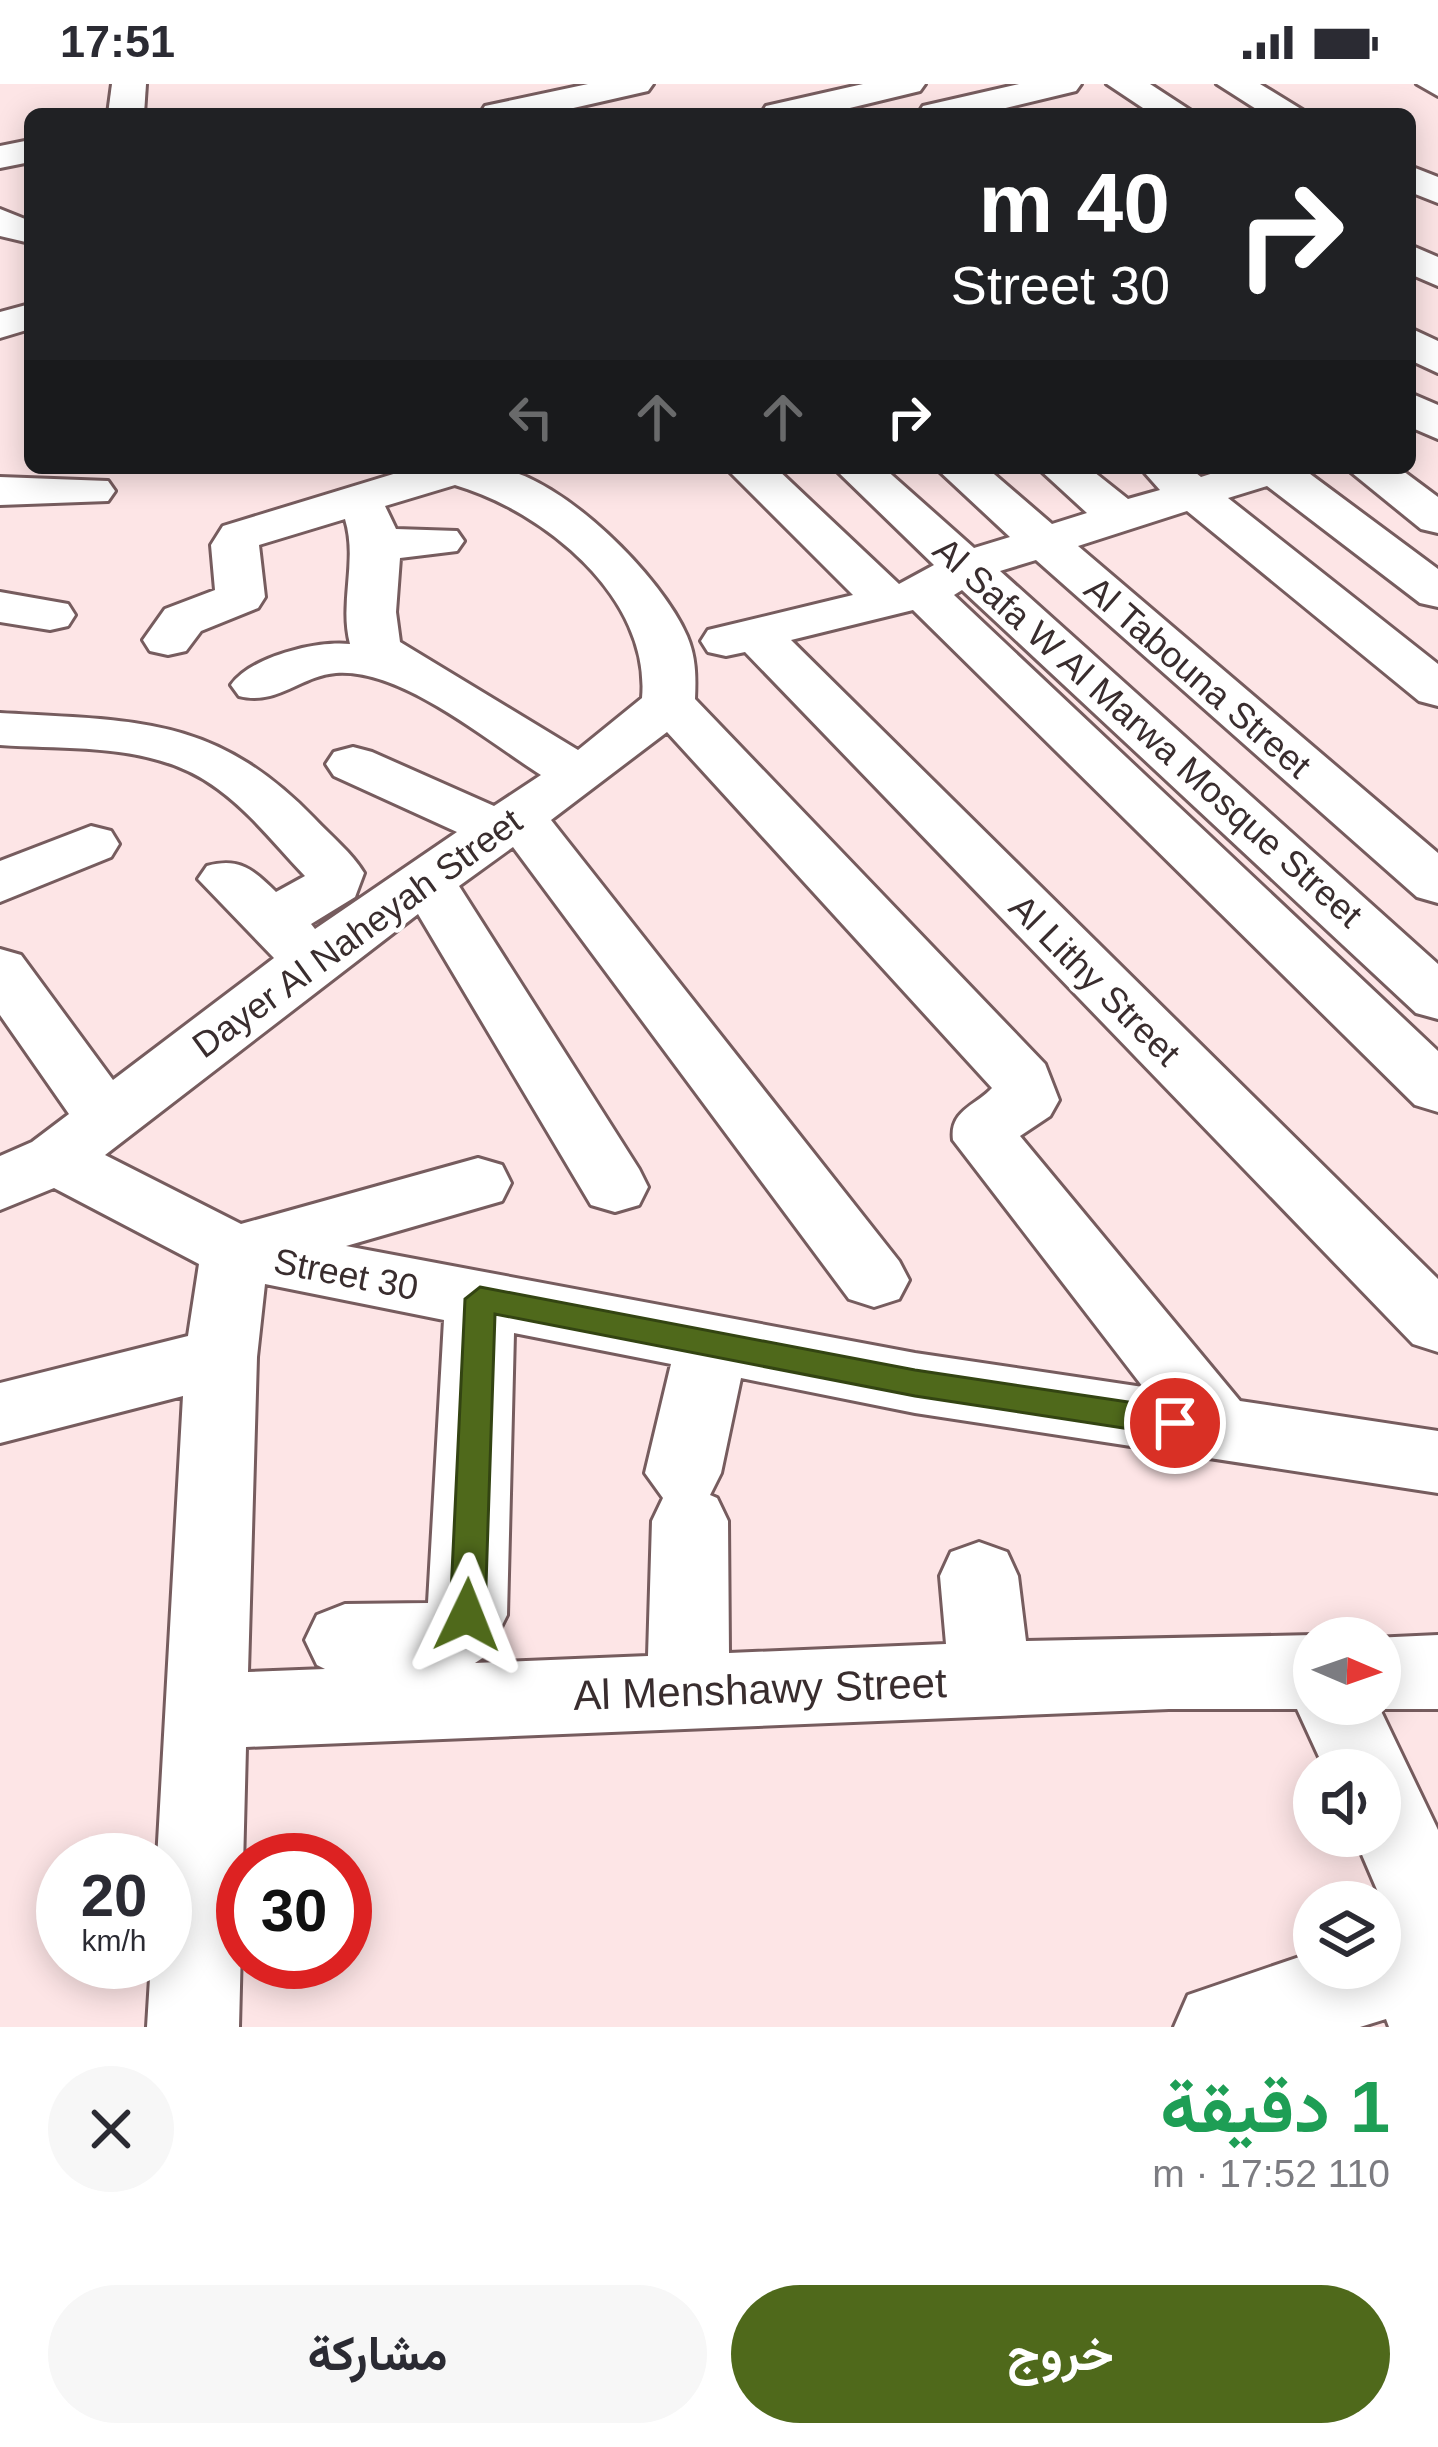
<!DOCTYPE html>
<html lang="ar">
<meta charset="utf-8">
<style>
:root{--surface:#fff;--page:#f7f7f7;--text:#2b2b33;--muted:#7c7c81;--accent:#4f691b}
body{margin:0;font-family:Arial,Vazirmatn,sans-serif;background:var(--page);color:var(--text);direction:rtl;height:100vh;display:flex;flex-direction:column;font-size:45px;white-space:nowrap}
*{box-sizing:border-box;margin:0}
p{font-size:39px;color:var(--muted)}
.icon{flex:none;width:66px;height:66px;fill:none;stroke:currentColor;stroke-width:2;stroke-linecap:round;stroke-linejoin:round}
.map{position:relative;height:1943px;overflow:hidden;direction:ltr}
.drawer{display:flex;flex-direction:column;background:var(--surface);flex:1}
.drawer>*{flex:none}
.hud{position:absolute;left:24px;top:24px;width:1392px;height:366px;border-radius:18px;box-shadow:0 6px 30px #0003;direction:rtl;background:#202124;color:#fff;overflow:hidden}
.needle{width:78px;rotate:92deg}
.buttons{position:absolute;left:1293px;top:1533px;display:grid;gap:24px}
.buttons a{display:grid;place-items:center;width:108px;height:108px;border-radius:50%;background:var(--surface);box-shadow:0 6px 30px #0003;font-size:60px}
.speed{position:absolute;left:36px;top:1749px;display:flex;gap:24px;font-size:60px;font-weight:700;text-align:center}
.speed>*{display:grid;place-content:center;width:156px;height:156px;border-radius:50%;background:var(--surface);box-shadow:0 6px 30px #0003;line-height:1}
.speed small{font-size:30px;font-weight:400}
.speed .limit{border:18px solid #d22;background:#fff;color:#111}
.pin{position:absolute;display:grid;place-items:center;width:102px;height:102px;color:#fff;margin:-51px;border:6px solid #fff;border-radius:50%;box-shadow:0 3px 12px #0007}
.me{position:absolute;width:132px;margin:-66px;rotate:2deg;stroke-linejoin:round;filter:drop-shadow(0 0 9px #0008)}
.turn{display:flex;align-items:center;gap:42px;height:252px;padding:0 48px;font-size:54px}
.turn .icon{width:156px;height:156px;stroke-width:2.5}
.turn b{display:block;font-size:84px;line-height:102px}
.lanes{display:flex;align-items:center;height:114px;padding:0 48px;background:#0003;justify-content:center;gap:60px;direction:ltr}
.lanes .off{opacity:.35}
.round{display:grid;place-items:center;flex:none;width:126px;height:126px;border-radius:63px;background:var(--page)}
.overview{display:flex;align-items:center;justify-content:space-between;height:204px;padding:0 48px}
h1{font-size:72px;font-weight:700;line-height:90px;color:#1e9e55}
.primary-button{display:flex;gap:24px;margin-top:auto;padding:24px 48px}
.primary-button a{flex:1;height:138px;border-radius:72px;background:var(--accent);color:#fff;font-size:48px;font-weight:700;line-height:138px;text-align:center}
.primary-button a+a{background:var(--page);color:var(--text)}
.status{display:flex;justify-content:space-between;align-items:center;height:84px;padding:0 60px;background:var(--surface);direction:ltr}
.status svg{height:33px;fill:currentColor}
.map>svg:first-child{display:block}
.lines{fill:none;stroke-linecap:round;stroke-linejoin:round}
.minor-casing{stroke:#765c5e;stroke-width:6}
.minor{fill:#fff;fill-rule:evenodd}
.route{fill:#4f691b;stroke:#334412;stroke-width:3}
.labels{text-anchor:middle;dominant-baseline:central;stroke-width:9;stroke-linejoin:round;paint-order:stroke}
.street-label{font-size:36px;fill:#392d2e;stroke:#fff}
.near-street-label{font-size:42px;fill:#392d2e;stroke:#fff}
</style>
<div class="status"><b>17:51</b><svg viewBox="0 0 49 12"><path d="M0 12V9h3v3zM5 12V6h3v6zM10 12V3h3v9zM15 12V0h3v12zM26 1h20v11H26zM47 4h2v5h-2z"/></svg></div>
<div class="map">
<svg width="1438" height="1943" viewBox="0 0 1438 1943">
<rect width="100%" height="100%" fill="#fde5e6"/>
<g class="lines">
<g class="minor-casing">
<g id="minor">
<path d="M112 0H146L144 30H108Z"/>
<path d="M588 0H653L648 7 547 30H480L485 22Z"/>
<path d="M863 0H925L920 7 825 30H761L766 22Z"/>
<path d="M1019 0H1081L1076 7 981 30H918L923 22Z"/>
<path d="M1107 0H1150L1196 30H1152Z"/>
<path d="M1217 0H1260L1309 30H1264Z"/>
<path d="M1417 0H1438V12Z"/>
<path d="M30 56V78L0 84V62Z"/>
<path d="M1410 82 1438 93V119L1410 108Z"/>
<path d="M0 125 30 137V159L0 152Z"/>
<path d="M1410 161 1438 173V202L1410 190Z"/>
<path d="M30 220V245L0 254V228Z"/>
<path d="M1410 244 1438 257V289L1410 276Z"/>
<path d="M1410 309 1438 321V355L1410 343Z"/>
<path d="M413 384C440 384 470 380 497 384 562 393 662 493 687 552 696 573 696 593 695 615L1045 980 1059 1016 1050 1032 1020 1052 1240 1317 1438 1347V1409L915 1329 741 1294 721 1389 710 1411 717 1414 728 1437 729 1569 946 1560 940 1492 951 1468 979 1458 1007 1468 1018 1492 1026 1557 1314 1551 1321 1554H1314V1620H1380V1554H1373L1438 1551V1625H1380L1438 1746V1943H1389L1386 1935 1360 1943H1174L1188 1911 1314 1868V1884H1380V1847L1393 1843 1354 1752H1380V1686H1325L1297 1625H1169L246 1663 239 1943H147L151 1878H165V1776H157L183 1312 0 1359V1299L188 1252 199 1180 54 1104 0 1126V1072L32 1058 69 1030 0 931V865L21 871 113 996 274 874 198 795 207 782C240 773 253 786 276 808L305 792C277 763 251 729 218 705 156 658 73 666 0 661V629C134 637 214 631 314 734 331 752 351 768 364 789L355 813 311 840 315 845 457 748 334 692 326 680 334 668 353 663 372 668 494 722 541 691C487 657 401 584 336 589 300 592 277 622 239 612L231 601C250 573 317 556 350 560 339 518 358 477 345 435L259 461 265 513 258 524 201 547 186 567 168 571 150 567 143 556 165 525 215 506 211 461 223 442ZM455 401C544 427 651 514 642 614L578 666 400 558 396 528 400 474 457 467 464 457 457 447 396 445 385 422ZM667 648 992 1004C977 1021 949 1026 953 1056L1143 1303 915 1269 346 1162 502 1117 511 1099 502 1081 478 1074 241 1140 105 1071 418 830 591 1121 615 1128 639 1121 648 1103 639 1085 459 802 513 763 849 1215 874 1223 899 1215 909 1196 899 1177 551 736ZM265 1200 444 1236 428 1519 345 1520 317 1531 305 1556 317 1581 325 1585 248 1588 257 1273ZM514 1249 671 1280 645 1389 663 1414 652 1437 648 1572 475 1579 487 1571 507 1531Z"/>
<path d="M726 384H776L899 500 934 481 834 384H884L974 464 1010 453 936 384H987L1052 440 1087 429 1038 384H1089L1128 415 1160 406 1145 389 1148 384H1190L1201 393 1229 384H1302L1438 485V523L1420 519 1267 402 1228 414 1438 580V622L1419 617 1187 427 1078 462 1438 769V819L1417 813 1036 476 1000 487 1438 880V935L1416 929 962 506 954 511 1438 967V1028L1415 1021 913 526 791 556 1438 1195V1268L1413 1260 745 568 726 572 708 568 701 557 708 546 853 511Z"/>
<path d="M1346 384H1399L1438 413V449L1421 445Z"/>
<path d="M0 393 108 397 115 407 108 417 0 421Z"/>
<path d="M0 508 68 520 75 531 68 542 50 546 0 538Z"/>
<path d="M91 742 111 747 119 760 111 773 0 818V777Z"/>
</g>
</g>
<use href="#minor" class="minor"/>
</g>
<path class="route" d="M480 1203 915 1286 1175 1325 1187 1329 1191 1339 1187 1348 1175 1352 915 1312 495 1230 485 1531 480 1541 467 1546 455 1541 450 1531 465 1215Z"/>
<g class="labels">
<g class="street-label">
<text transform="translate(1198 593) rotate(41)">Al Tabouna Street</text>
<text transform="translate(1148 648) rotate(42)">Al Safa W Al Marwa Mosque Street</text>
<text transform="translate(357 849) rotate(-36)">Dayer Al Naheyah Street</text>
<text transform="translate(1095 896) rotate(45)">Al Lithy Street</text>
<text transform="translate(346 1190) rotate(11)">Street 30</text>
</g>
<g class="near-street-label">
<text transform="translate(760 1605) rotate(-2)">Al Menshawy Street</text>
</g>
</g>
</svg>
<div class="buttons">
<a><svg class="needle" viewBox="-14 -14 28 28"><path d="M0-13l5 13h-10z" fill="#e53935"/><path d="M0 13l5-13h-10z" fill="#7c7c81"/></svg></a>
<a><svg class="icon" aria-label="sound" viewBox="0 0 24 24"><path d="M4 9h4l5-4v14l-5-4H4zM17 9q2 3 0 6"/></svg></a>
<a><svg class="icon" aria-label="layers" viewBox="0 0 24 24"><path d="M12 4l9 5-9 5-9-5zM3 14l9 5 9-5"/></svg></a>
</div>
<div class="speed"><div>20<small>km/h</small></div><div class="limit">30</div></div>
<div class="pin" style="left:1175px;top:1339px;background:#d93025"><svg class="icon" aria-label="arrive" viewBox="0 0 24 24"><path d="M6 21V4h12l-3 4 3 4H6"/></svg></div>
<svg class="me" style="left:467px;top:1531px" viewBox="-20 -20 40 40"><path d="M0-17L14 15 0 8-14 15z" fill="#4f691b" stroke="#fff" stroke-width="4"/></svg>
<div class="hud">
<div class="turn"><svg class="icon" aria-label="right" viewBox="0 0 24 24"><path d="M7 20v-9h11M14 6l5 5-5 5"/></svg><div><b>40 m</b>Street 30</div></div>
<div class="lanes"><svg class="icon off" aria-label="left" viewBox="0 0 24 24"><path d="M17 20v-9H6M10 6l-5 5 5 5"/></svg><svg class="icon off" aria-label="ahead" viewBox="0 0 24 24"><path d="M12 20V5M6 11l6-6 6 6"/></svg><svg class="icon off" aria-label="ahead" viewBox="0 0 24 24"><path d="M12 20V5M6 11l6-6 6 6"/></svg><svg class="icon" aria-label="right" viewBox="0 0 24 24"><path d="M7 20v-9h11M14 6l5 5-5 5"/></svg></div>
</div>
</div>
<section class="drawer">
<div class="overview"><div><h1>1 دقيقة</h1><p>110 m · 17:52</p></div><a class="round"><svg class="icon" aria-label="close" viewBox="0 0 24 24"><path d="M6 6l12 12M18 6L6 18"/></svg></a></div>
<div class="primary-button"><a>خروج</a><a>مشاركة</a></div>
</section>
